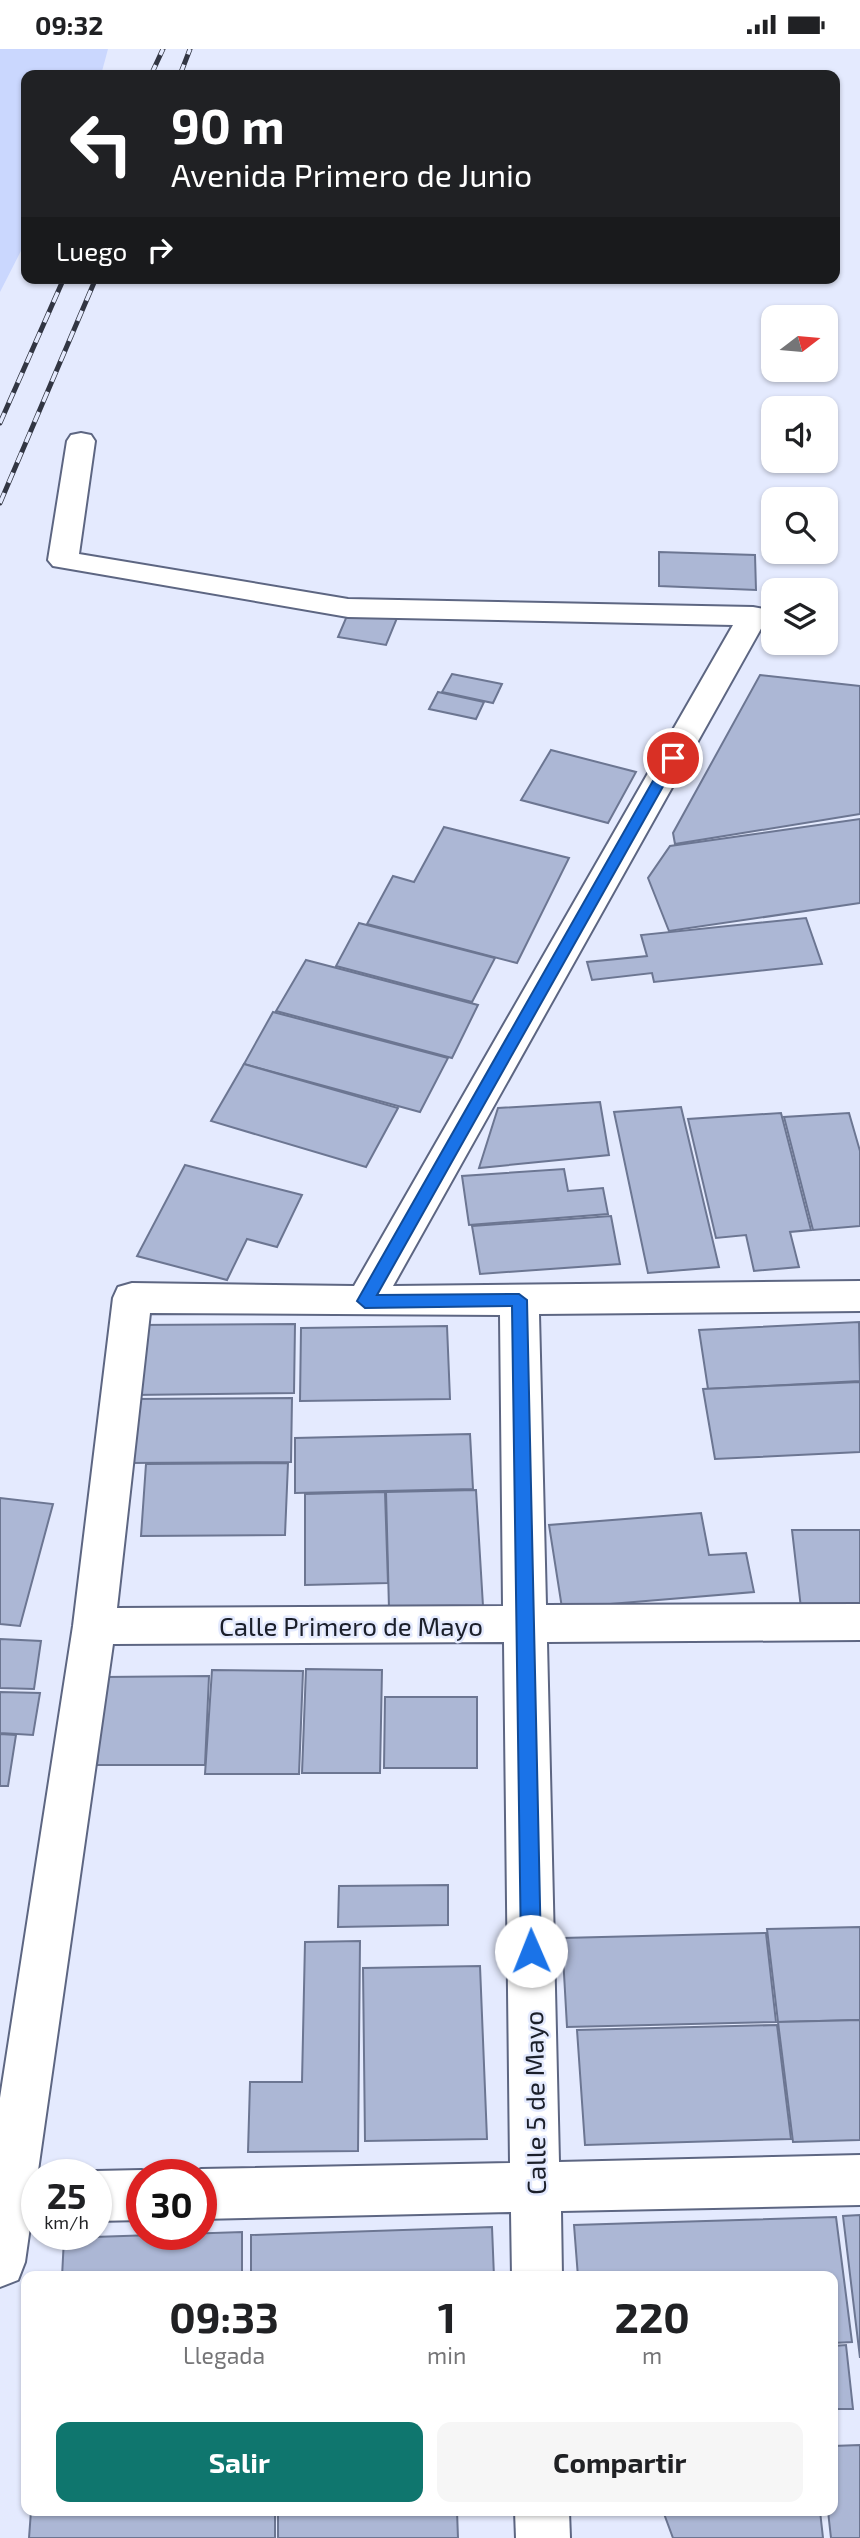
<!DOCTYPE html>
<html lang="es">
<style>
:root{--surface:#fff;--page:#f6f6f6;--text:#202124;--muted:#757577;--accent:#0f766e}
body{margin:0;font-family:"Exo 2",sans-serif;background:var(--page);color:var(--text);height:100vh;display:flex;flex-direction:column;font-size:26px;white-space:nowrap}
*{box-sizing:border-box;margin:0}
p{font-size:23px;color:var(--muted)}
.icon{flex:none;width:38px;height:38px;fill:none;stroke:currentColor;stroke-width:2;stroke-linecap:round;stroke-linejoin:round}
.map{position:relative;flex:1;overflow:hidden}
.side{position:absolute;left:21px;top:2222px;width:817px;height:245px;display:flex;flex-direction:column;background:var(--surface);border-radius:14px;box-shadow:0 2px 5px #0004}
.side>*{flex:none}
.top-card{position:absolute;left:21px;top:21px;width:819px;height:214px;border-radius:14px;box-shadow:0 2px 5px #0004;background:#202124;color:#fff;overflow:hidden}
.needle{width:46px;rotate:74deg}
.tools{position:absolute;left:761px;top:256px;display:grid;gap:14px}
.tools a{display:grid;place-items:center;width:77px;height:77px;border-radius:14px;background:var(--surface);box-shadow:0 2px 5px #0004;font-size:35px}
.speed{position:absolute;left:21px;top:2110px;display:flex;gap:14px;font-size:35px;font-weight:700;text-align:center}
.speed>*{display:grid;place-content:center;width:91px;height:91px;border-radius:50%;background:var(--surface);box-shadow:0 2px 5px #0004;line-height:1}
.speed small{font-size:18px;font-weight:400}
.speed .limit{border:10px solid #d22;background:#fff;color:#111}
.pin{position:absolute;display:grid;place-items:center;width:60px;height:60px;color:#fff;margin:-30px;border:4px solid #fff;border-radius:50%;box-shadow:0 2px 7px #0007}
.me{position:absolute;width:77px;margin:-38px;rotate:359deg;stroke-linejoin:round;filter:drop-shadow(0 0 5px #0008)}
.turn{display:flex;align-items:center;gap:24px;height:147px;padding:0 35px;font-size:32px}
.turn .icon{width:91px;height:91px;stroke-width:2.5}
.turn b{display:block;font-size:49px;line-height:60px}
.then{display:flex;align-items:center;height:66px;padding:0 35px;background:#0003;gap:14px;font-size:26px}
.eta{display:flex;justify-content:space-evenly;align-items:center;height:119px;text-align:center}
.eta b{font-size:42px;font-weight:700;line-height:49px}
.action{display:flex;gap:14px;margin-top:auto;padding:14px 35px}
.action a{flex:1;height:80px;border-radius:14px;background:var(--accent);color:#fff;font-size:28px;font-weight:700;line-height:80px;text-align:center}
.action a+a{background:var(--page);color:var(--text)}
.status{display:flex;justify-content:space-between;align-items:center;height:49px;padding:0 35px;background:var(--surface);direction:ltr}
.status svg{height:19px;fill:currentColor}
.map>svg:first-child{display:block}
.green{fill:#cad7fe}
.building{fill:#acb7d5;stroke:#6c7692;stroke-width:2}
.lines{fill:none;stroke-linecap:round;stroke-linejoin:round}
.minor-casing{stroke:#5d6682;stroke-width:4}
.minor{fill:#fff;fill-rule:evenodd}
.rail-casing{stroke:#323643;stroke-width:5}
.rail{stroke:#e4eafe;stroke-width:3.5;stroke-dasharray:11;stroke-linecap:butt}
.route{fill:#1a73e8;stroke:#114b97;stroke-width:2}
.labels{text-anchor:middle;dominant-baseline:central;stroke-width:5;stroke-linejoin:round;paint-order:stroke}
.street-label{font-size:26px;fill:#1b1f2a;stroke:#e4eafe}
</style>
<div class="status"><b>09:32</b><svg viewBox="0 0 49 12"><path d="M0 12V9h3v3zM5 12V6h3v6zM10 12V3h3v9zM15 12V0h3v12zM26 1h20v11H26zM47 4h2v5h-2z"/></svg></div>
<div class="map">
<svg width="860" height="2489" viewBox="0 0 860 2489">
<rect width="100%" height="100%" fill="#e4eafe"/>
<path class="green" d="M0 0H108L101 26H26V192L0 243Z"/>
<g class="building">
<path d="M659 503 755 506 756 541 659 537Z"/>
<path d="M349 562 397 569 386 596 338 588Z"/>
<path d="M452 625 502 635 493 654 442 643Z"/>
<path d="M760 626 860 637V765L675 795 673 784Z"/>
<path d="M438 643 484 653 476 670 429 660Z"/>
<path d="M551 701 636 723 608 774 521 751Z"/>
<path d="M860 770V854L669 882 648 829 670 797Z"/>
<path d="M444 778 569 809 517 914 367 875 393 827 414 833Z"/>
<path d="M806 869 822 915 654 933 652 924 592 931 587 913 647 907 641 886Z"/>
<path d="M359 874 495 909 472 953 336 917Z"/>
<path d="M306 911 478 956 452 1009 276 962Z"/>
<path d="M273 963 448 1009 420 1063 244 1015Z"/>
<path d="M244 1015 398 1059 366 1118 211 1072Z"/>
<path d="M600 1053 609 1106 479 1119 498 1059Z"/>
<path d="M681 1058 719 1218 648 1224 614 1063Z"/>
<path d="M781 1064 811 1181 790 1183 799 1218 754 1222 746 1186 716 1189 688 1070Z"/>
<path d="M849 1064 860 1102V1177L813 1181 784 1068Z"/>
<path d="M185 1116 302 1146 277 1198 247 1190 227 1231 137 1207Z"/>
<path d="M564 1120 568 1142 603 1139 608 1165 469 1176 462 1127Z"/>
<path d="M611 1167 620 1215 480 1225 472 1177Z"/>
<path d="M859 1273 860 1332 708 1340 699 1281Z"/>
<path d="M295 1275 294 1344 132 1346 138 1276Z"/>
<path d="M447 1277 450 1350 300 1352 301 1279Z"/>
<path d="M860 1333V1403L715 1410 703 1340Z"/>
<path d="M292 1349 291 1413 127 1414 132 1350Z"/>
<path d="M470 1385 473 1440 295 1444V1389Z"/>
<path d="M288 1414 285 1486 141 1487 146 1415Z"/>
<path d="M476 1441 483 1557 389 1560 386 1443Z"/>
<path d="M385 1443 388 1534 305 1536V1445Z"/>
<path d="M0 1449 53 1455 20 1577 0 1575Z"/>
<path d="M701 1464 709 1506 746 1504 754 1543 562 1559 549 1476Z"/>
<path d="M792 1481H860V1559H801Z"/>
<path d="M0 1590 41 1592 34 1640 0 1639Z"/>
<path d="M306 1620 382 1621 380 1724H302Z"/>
<path d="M212 1621 303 1622 299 1725H205Z"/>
<path d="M209 1627 205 1716H97L104 1628Z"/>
<path d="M0 1643 40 1644 33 1686 0 1684Z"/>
<path d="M385 1648H477V1719H384Z"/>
<path d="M0 1685 16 1686 8 1737H0Z"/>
<path d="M448 1836V1876L338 1878 339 1837Z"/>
<path d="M860 1878V1971L778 1973 767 1880Z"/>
<path d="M766 1884 776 1973 567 1978 562 1889Z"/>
<path d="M360 1892 358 2102 248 2103 250 2033H302L305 1893Z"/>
<path d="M480 1917 487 2090 365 2092 363 1919Z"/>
<path d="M860 1971V2091L793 2093 778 1973Z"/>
<path d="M777 1976 791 2090 585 2096 577 1981Z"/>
<path d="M860 2166V2309L843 2167Z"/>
<path d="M836 2168 852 2293 833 2294V2228H578L574 2176Z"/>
<path d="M492 2178 494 2228H251V2186Z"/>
<path d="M242 2183V2228H62L64 2189Z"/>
<path d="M846 2296 853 2360H833V2297Z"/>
<path d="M860 2396V2489H831L828 2462H833V2397Z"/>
<path d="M31 2462H275V2489H29Z"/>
<path d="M278 2462H457L458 2489H278Z"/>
<path d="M663 2462H820L823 2489H673Z"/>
</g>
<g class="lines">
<g class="minor-casing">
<g id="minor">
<path d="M81 384 91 386 95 392 79 505 348 550 753 558 764 560 768 567 393 1237 860 1232V1262L539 1265 546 1556 860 1555V1591L547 1593 559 2113 860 2106V2156L561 2162 562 2228H512L511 2163 201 2170V2126H186L201 2120 510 2114 504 1593 113 1595 25 2213 18 2231 0 2238V2049L73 1577 113 1249 118 1238 132 1234 354 1237 733 576 348 568 53 517 48 511 67 392 71 386ZM150 1264 500 1266 503 1557 117 1559Z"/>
<path d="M142 2121 154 2126H142V2171L96 2172V2126H86L96 2122Z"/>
<path d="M515 2462H569L570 2489H516Z"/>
</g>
</g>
<use href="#minor" class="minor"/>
<g class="rail-casing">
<g id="rail">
<path d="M151 26 163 0"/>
<path d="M180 26 190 0"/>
<path d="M0 374 64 229"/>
<path d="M0 454 96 229"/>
</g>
</g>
<use href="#rail" class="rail"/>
</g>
<path class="route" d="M673 704 679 709 377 1246 519 1245 527 1251 541 1902 538 1908 531 1911 524 1908 521 1902 512 1257 365 1259 357 1252 666 709Z"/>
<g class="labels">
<g class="street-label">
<text x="351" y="1576">Calle Primero de Mayo</text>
<text transform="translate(534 2054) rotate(-91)">Calle 5 de Mayo</text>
</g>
</g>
</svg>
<div class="tools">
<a><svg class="needle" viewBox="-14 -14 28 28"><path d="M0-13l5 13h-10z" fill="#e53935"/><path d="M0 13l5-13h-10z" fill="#757577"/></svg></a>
<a><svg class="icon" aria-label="sound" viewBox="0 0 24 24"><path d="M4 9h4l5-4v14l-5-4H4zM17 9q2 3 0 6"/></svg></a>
<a><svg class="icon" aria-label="search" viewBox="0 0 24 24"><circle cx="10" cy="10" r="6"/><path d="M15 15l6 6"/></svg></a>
<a><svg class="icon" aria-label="layers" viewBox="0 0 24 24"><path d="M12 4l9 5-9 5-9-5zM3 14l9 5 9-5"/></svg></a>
</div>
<div class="speed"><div>25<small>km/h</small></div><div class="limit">30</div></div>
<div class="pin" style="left:673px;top:709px;background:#d93025"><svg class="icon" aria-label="arrive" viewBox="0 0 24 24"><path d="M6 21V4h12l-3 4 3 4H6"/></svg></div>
<svg class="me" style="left:531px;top:1902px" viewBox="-20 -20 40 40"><circle r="19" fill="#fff"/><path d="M0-13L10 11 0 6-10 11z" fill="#1a73e8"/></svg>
<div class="top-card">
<div class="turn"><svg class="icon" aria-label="left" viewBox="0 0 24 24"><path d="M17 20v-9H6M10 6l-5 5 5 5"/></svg><div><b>90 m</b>Avenida Primero de Junio</div></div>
<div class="then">Luego<svg class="icon" aria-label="right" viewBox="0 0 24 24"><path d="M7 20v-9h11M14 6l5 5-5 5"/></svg></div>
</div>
<section class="side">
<div class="eta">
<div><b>09:33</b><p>Llegada</p></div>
<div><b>1</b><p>min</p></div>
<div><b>220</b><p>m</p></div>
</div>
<div class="action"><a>Salir</a><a>Compartir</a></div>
</section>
</div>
